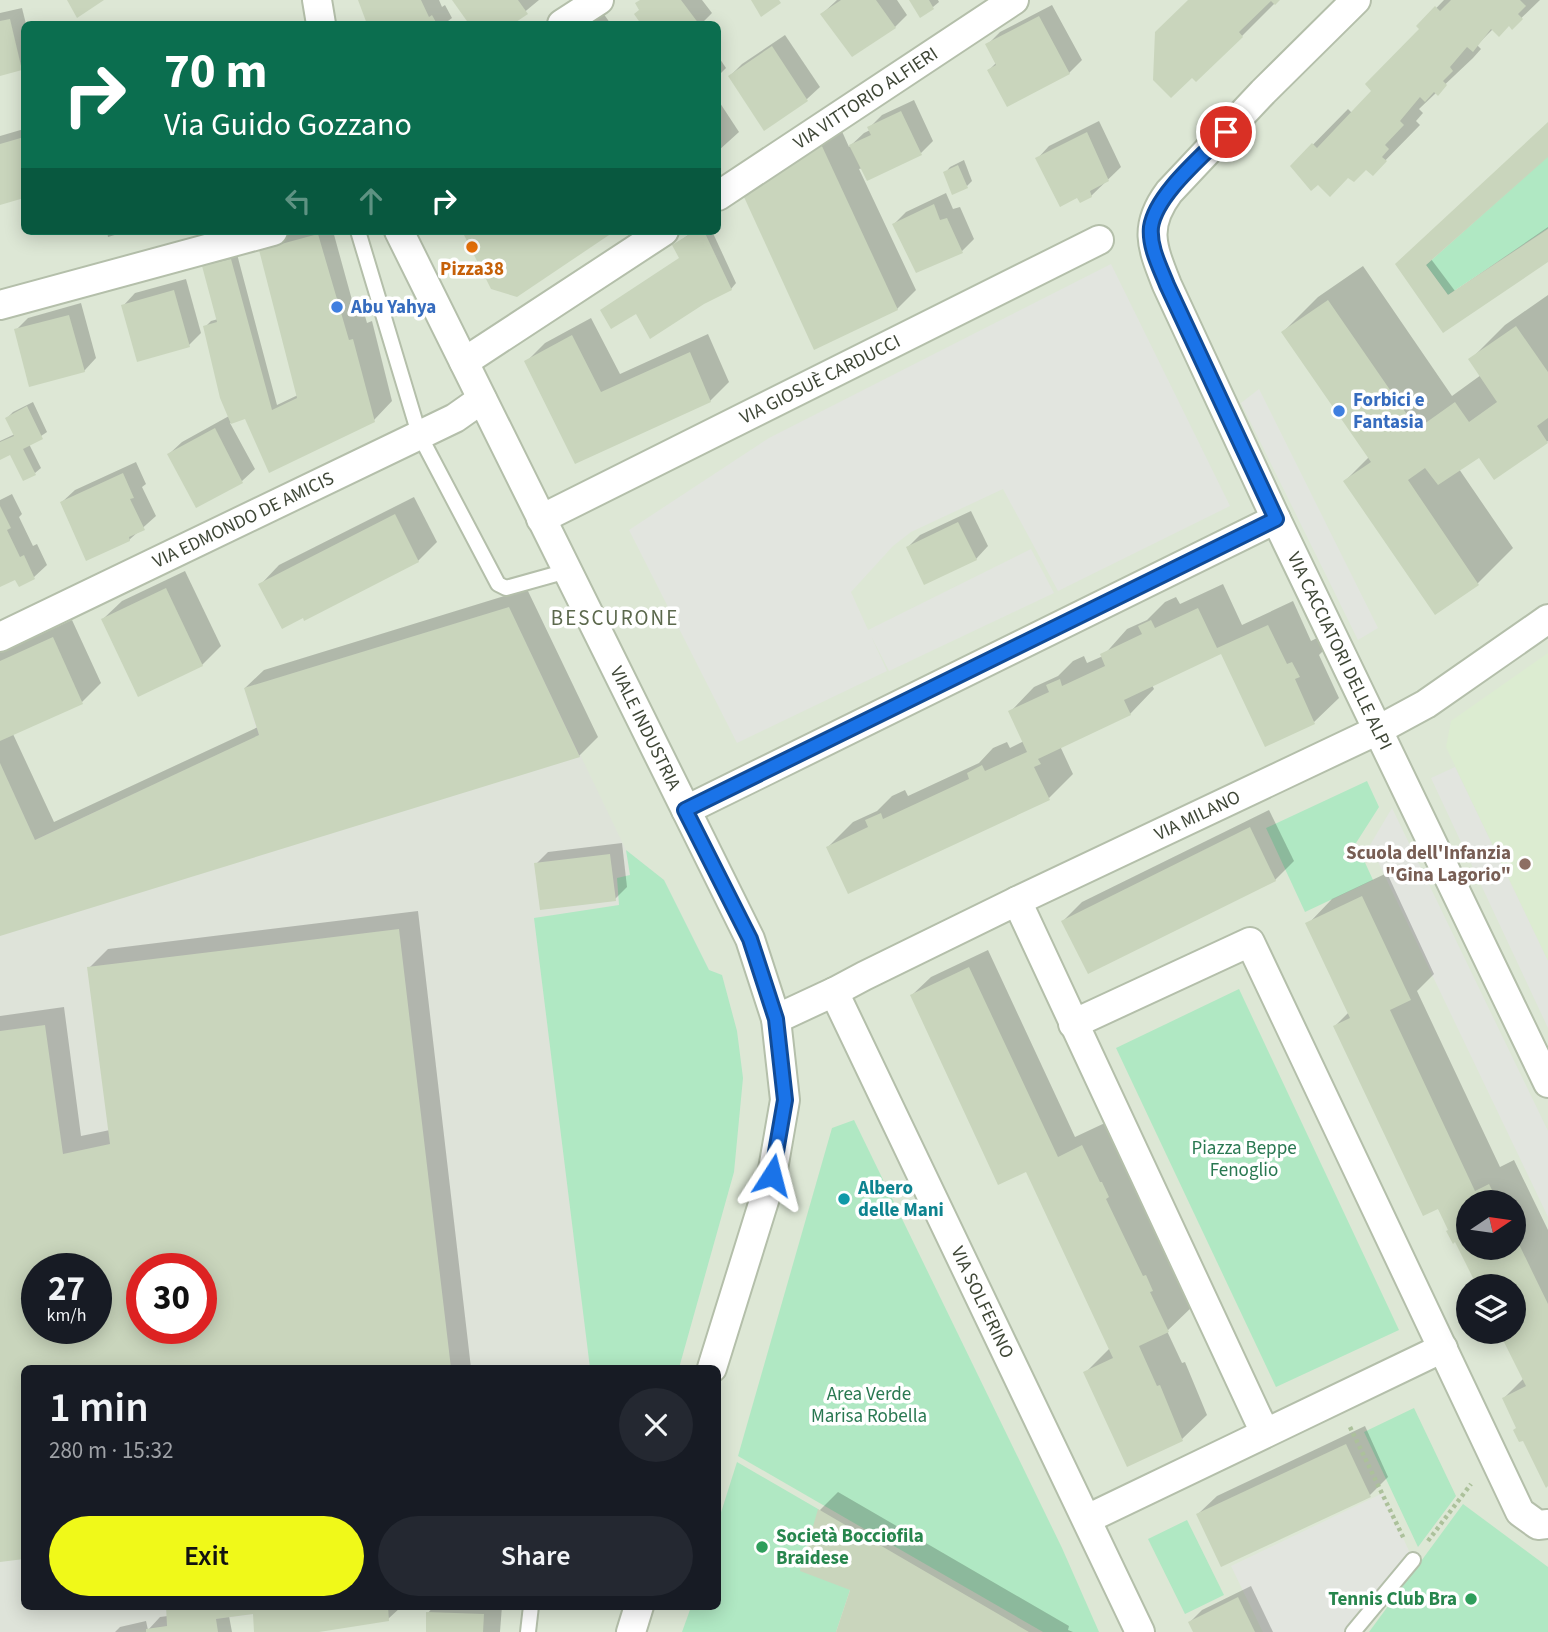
<!DOCTYPE html>
<meta charset="utf-8">
<style>
:root{--surface:#171b24;--page:#242831;--text:#f1f3f6;--muted:#9ea1a6;--accent:#f0f919}
body{margin:0;font-family:"Source Sans 3",sans-serif;background:var(--page);color:var(--text);height:100vh;display:flex;flex-direction:column;font-size:26px;white-space:nowrap}
*{box-sizing:border-box;margin:0}
p{font-size:23px;color:var(--muted)}
.icon{flex:none;width:38px;height:38px;fill:none;stroke:currentColor;stroke-width:2;stroke-linecap:round;stroke-linejoin:round}
.map{position:relative;flex:1;overflow:hidden}
.side{position:absolute;left:21px;top:1365px;width:700px;height:245px;display:flex;flex-direction:column;background:var(--surface);border-radius:10px;box-shadow:0 4px 18px #0003}
.side>*{flex:none}
.hud{position:absolute;left:21px;top:21px;width:700px;height:214px;border-radius:10px;box-shadow:0 4px 18px #0003;background:#0b6e4f;color:#fff;overflow:hidden}
.needle{width:46px;rotate:77deg}
.tools{position:absolute;left:1456px;top:1190px;display:grid;gap:14px}
.tools a{display:grid;place-items:center;width:70px;height:70px;border-radius:50%;background:var(--surface);box-shadow:0 4px 18px #0003;font-size:35px}
.speed{position:absolute;left:21px;top:1253px;display:flex;gap:14px;font-size:35px;font-weight:700;text-align:center}
.speed>*{display:grid;place-content:center;width:91px;height:91px;border-radius:50%;background:var(--surface);box-shadow:0 4px 18px #0003;line-height:1}
.speed small{font-size:18px;font-weight:400}
.speed .limit{border:10px solid #d22;background:#fff;color:#111}
.pin{position:absolute;display:grid;place-items:center;width:60px;height:60px;color:#fff;margin:-30px;border:4px solid #fff;border-radius:50%;box-shadow:0 2px 7px #0007}
.me{position:absolute;width:77px;margin:-38px;rotate:9deg;stroke-linejoin:round;filter:drop-shadow(0 0 5px #0008)}
.turn{display:flex;align-items:center;gap:24px;height:147px;padding:0 28px;font-size:32px}
.turn .icon{width:91px;height:91px;stroke-width:2.5}
.turn b{display:block;font-size:49px;line-height:60px}
.lanes{display:flex;align-items:center;height:66px;padding:0 28px;background:#0003;justify-content:center;gap:35px;direction:ltr}
.lanes .off{opacity:.35}
.round{display:grid;place-items:center;flex:none;width:74px;height:74px;border-radius:37px;background:var(--page)}
.head{display:flex;align-items:center;justify-content:space-between;height:119px;padding:0 28px}
h1{font-size:42px;font-weight:600;line-height:52px}
.action{display:flex;gap:14px;margin-top:auto;padding:14px 28px}
.action a{flex:1;height:80px;border-radius:42px;background:var(--accent);color:#111;font-size:28px;font-weight:600;line-height:80px;text-align:center}
.action a+a{background:var(--page);color:var(--text)}
.map>svg:first-child{display:block}
.residential{fill:#dde7d5;fill-rule:evenodd}
.industrial{fill:#dee3d9;fill-rule:evenodd}
.education{fill:#dcecd1}
.green{fill:#b0e8c3}
.parking{fill:#e2e5df}
.shadow{fill:#0003;fill-rule:evenodd}
.building{fill:#c9d5bc;fill-rule:evenodd}
.lines{fill:none;stroke-linecap:round;stroke-linejoin:round}
.lane-casing{stroke:#b4bfaa;stroke-width:18}
.street-casing{stroke:#b4bfaa;stroke-width:32}
.path{stroke:#acc19b;stroke-width:4.5;stroke-dasharray:3.5 3.5;stroke-linecap:butt}
.lane{stroke:#fff;stroke-width:14}
.street{stroke:#fff;stroke-width:28}
.route-casing{stroke:#114b97;stroke-width:18}
.route{stroke:#1a73e8;stroke-width:12}
.food-dot{fill:#e8710a;stroke:#fff;stroke-width:2.5}
.shop-dot{fill:#3f7fe0;stroke:#fff;stroke-width:2.5}
.education-dot{fill:#8d6e63;stroke:#fff;stroke-width:2.5}
.culture-dot{fill:#0f9aa8;stroke:#fff;stroke-width:2.5}
.leisure-dot{fill:#2e9e5b;stroke:#fff;stroke-width:2.5}
.labels{text-anchor:middle;dominant-baseline:central;stroke-width:7;stroke-linejoin:round;paint-order:stroke}
.street-label{font-size:19px;fill:#3e4636;stroke:#fff}
.food-label{font-size:19px;font-weight:bold;fill:#c56008;stroke:#fff}
.shop-label{font-size:19px;font-weight:bold;fill:#366cbe;stroke:#fff;text-anchor:start}
.education-label{font-size:19px;font-weight:bold;fill:#785e54;stroke:#fff;text-anchor:end}
.park-label{font-size:19px;fill:#297851;stroke:#fff}
.culture-label{font-size:19px;font-weight:bold;fill:#0d838f;stroke:#fff;text-anchor:start}
.leisure-label{font-size:19px;font-weight:bold;fill:#27864d;stroke:#fff;text-anchor:start}
.neighbourhood-label{font-size:21px;letter-spacing:2px;fill:#5c694d;stroke:#fff}
</style>
<div class="map">
<svg width="1548" height="1632" viewBox="0 0 1548 1632">
<rect width="100%" height="100%" fill="#ecf3e7"/>
<path class="residential" d="M0 0H1548V1632H0ZM24 24H718V231H24ZM1468 1202H1514V1248H1468ZM37 1269H96V1328H37ZM142 1269H201V1328H142ZM1468 1286H1514V1332H1468ZM24 1368H718V1606H24Z"/>
<path class="industrial" d="M509 607 626 850 664 880 709 970 722 975 737 1031 743 1078 734 1172 679 1368H24V1606L304 1607 133 1632H0V763L35 839 258 736 244 688ZM37 1269H96V1328H37ZM142 1269H201V1328H142Z"/>
<path class="education" d="M1548 653V961L1446 747 1451 721Z"/>
<g class="green">
<path d="M1548 156V228L1448 295 1426 265Z"/>
<path d="M1367 781 1379 807 1356 843 1373 880 1305 912 1266 828Z"/>
<path d="M626 850 664 880 709 970 722 975 737 1031 743 1078 734 1172 679 1368H590L534 918 619 905 617 878 630 875Z"/>
<path d="M1239 989 1399 1330 1276 1387 1116 1048Z"/>
<path d="M854 1120 1062 1548 1099 1632H1043L738 1456 832 1128Z"/>
<path d="M1414 1408 1456 1496 1418 1547 1364 1432Z"/>
<path d="M737 1462 818 1509 850 1590 836 1632H682L691 1607 718 1606V1522Z"/>
<path d="M1463 1504 1548 1567V1632H1369Z"/>
<path d="M1187 1520 1224 1595 1185 1614 1148 1539Z"/>
</g>
<g class="parking">
<path d="M1111 264 1230 506 1058 591 1003 489 911 532 893 546 851 592 868 630 1031 549 1054 593 889 671 871 636 887 671 737 743 629 530 769 438Z"/>
<path d="M1259 389 1378 628 1358 640 1241 403Z"/>
<path d="M1455 767 1548 961V1028L1431 778Z"/>
<path d="M1392 808 1548 1131V1217L1370 845Z"/>
<path d="M1383 1493 1413 1560 1353 1632H1263L1231 1566Z"/>
</g>
<g class="shadow">
<path d="M360 0H439L442 7 445 5 452 18 448 21 450 24H368Z"/>
<path d="M454 0H539L510 24H471Z"/>
<path d="M641 0H702L712 13 701 24H643L637 14 641 9Z"/>
<path d="M837 0H897L907 15 895 27 822 14Z"/>
<path d="M911 0H938L939 2 933 7Z"/>
<path d="M1190 0H1278L1242 36Z"/>
<path d="M1444 0H1540L1512 27 1509 24 1493 29 1477 45 1481 49 1473 58 1419 109 1423 113 1416 121 1420 125 1373 173 1366 168 1349 176 1318 182 1292 166 1348 109 1352 113 1373 91 1422 28 1419 26Z"/>
<path d="M1052 5 1082 60 1069 73 1008 104 989 70 997 62 987 45 1000 32Z"/>
<path d="M22 8 26 24 24 66 21 69 0 74V13Z"/>
<path d="M601 10 610 23 608 24H581Z"/>
<path d="M785 35 820 87 807 99 765 128 730 76 742 64Z"/>
<path d="M718 56 726 68 718 76Z"/>
<path d="M718 100 739 132 718 151Z"/>
<path d="M914 100 933 141 921 153 859 169 916 290 897 309 746 197 765 178 840 127 849 147 864 133 870 130 869 128 882 115Z"/>
<path d="M1099 121 1121 167 1091 196 1037 159 1049 146Z"/>
<path d="M1548 125V155L1431 259 1455 291 1548 227V259L1443 331 1397 264Z"/>
<path d="M24 129V196L0 203V136Z"/>
<path d="M964 160 972 181 967 186 945 173 950 167Z"/>
<path d="M946 193 953 209 960 207 974 239 962 251 894 224 906 212Z"/>
<path d="M107 231H128L108 237Z"/>
<path d="M300 231H333L352 300 360 298 367 323 372 321 392 401 374 420 246 416 230 423 255 469 242 481 197 506 169 454 182 442 229 416 205 327 211 321 218 319 204 267 210 261 237 254 277 405 298 395 261 251 273 238Z"/>
<path d="M694 231H712L736 283 731 289 681 257 674 245Z"/>
<path d="M1363 266 1452 396 1481 375 1470 360 1505 325 1548 295V441L1494 478 1479 455 1459 469 1513 548 1478 583 1435 613 1345 481 1369 457 1283 332 1318 297Z"/>
<path d="M186 279 201 333 189 345 123 306 135 293Z"/>
<path d="M81 303 96 358 84 371 16 330 28 318Z"/>
<path d="M591 318 620 374 708 334 729 382 710 401 575 462 526 362 545 343Z"/>
<path d="M33 402 47 432 29 444 41 468 35 473 11 452 0 458V441L15 434 7 418 13 412Z"/>
<path d="M136 462 146 484 142 487 156 516 129 540 62 502 75 490Z"/>
<path d="M12 494 22 514 19 517 33 546 37 544 47 565 34 577 19 584 16 578 0 585V500Z"/>
<path d="M414 497 437 542 418 561 261 584 279 565Z"/>
<path d="M971 511 988 546 976 559 908 547 920 535Z"/>
<path d="M185 571 221 646 202 665 103 619 122 601Z"/>
<path d="M1223 584 1242 625 1293 601 1311 641 1317 638 1323 651 1319 655 1339 698 1314 722 1222 652 1152 685 1154 689 1130 714 1060 746 1073 774 1049 798 828 847 853 822 877 811 892 796 905 790 908 796 979 763 993 748 1007 742 1010 748 1024 741 1010 712 1034 687 1058 676 1073 661 1084 656 1087 663 1103 656 1127 629 1147 620 1165 602 1176 597 1180 604Z"/>
<path d="M527 589 598 737 579 756 0 935V653L72 620 101 683 82 702 13 734 54 822 258 727 245 688 264 670Z"/>
<path d="M1269 810 1294 861 1275 880 1063 921 1082 902Z"/>
<path d="M622 843 627 887 615 899 536 864 548 852Z"/>
<path d="M1387 873 1434 974 1417 991 1500 1167 1514 1160 1548 1230V1485L1504 1398 1524 1378 1502 1333 1499 1335 1497 1332H1514V1286H1479L1456 1240 1335 1026 1349 1012 1308 924 1332 899ZM1468 1202H1514V1248H1468Z"/>
<path d="M418 911 471 1368H24V1558L0 1561V1016L64 1007 81 1136 110 1130 89 968 108 949ZM37 1269H96V1328H37ZM142 1269H201V1328H142Z"/>
<path d="M988 950 1075 1137 1107 1122 1193 1306 1167 1331 1182 1363 1185 1362 1207 1415 1182 1439 1085 1373 1110 1348 1028 1172 912 995 931 977Z"/>
<path d="M1365 1426 1388 1477 1370 1495 1198 1514 1217 1496Z"/>
<path d="M838 1492 1069 1626 1068 1630 1073 1632H838L852 1589 820 1510Z"/>
<path d="M1251 1586 1273 1632H1195L1190 1622 1202 1610Z"/>
<path d="M168 1606 401 1607 388 1619 307 1632H256L259 1611 229 1616 232 1632H115L120 1627 146 1621 148 1630 160 1617 168 1616Z"/>
<path d="M434 1606H502L500 1632H428V1613Z"/>
</g>
<g class="building">
<path d="M67 0H104L77 18Z"/>
<path d="M358 0H421L429 17 432 15 437 24H367Z"/>
<path d="M452 0H518L528 14 513 24H469Z"/>
<path d="M640 0H681L699 24H641L634 14 639 10 635 3Z"/>
<path d="M751 0H779L781 3 761 17Z"/>
<path d="M841 0H876L896 28 852 57 820 14Z"/>
<path d="M909 0H929L934 9 920 18Z"/>
<path d="M1188 0H1280L1275 5 1271 1 1239 32 1243 37 1196 82 1192 78 1171 98 1153 80 1155 32Z"/>
<path d="M1451 0H1520L1526 6 1518 14 1523 19 1512 30 1509 26 1499 37 1491 29 1473 52 1467 47 1450 67 1453 71 1443 81 1447 85 1438 96 1434 92 1425 102 1420 97 1400 121 1404 125 1385 145 1389 149 1382 157 1387 161 1373 176 1366 170 1354 182 1348 178 1330 197 1318 185 1311 191 1290 166 1312 143 1317 148 1371 91 1365 84 1419 29 1416 26 1435 6 1440 11Z"/>
<path d="M1039 16 1070 74 1007 107 987 70 996 65 985 44Z"/>
<path d="M10 19 22 70 0 76V21Z"/>
<path d="M772 46 808 101 764 131 728 76Z"/>
<path d="M901 111 922 155 867 181 849 145 871 135 867 127Z"/>
<path d="M1548 122V157L1426 265 1448 295 1548 229V262L1443 333 1395 264Z"/>
<path d="M1087 132 1109 181 1090 191 1092 197 1080 203 1077 198 1060 207 1035 158Z"/>
<path d="M24 137V198L0 205V144Z"/>
<path d="M821 144 898 310 814 350 744 197Z"/>
<path d="M958 165 968 188 952 195 943 172Z"/>
<path d="M934 204 940 220 947 218 963 253 916 273 892 224Z"/>
<path d="M462 231H615L517 297 491 289Z"/>
<path d="M695 231H704L732 290 704 304 650 339 636 314 611 329 600 310 679 258 672 245Z"/>
<path d="M318 234 349 340 353 339 375 422 269 473 245 419 231 424 220 398 203 326 217 322 202 266 231 259 272 410 297 398 259 250Z"/>
<path d="M174 290 190 347 137 362 121 305Z"/>
<path d="M1328 300 1417 429 1455 402 1469 422 1497 402 1468 359 1516 326 1548 372V418L1537 426 1548 443 1494 480 1479 458 1438 485 1425 468 1408 480 1479 585 1435 615 1343 481 1371 462 1281 332Z"/>
<path d="M69 315 85 372 29 387 14 329Z"/>
<path d="M572 335 601 392 690 352 711 402 575 464 524 361Z"/>
<path d="M27 406 43 439 23 449 36 475 23 481 10 455 0 460V442L14 436 5 418Z"/>
<path d="M215 428 243 483 196 508 167 454Z"/>
<path d="M123 473 134 498 130 499 145 530 129 537 130 541 86 561 60 502Z"/>
<path d="M0 506 11 528 7 530 20 557 24 555 35 579 19 587 15 580 0 587Z"/>
<path d="M395 514 419 562 304 621 303 618 282 629 258 584Z"/>
<path d="M958 522 977 560 924 585 906 547Z"/>
<path d="M166 588 203 666 138 697 101 619Z"/>
<path d="M509 607 580 757 0 936V763L35 840 259 735 244 688Z"/>
<path d="M1198 608 1217 648 1268 625 1287 664 1292 662 1300 677 1295 679 1315 724 1265 747 1221 654 1124 700 1131 715 1038 759 1041 764 1034 767 1050 800 848 894 826 847 868 827 865 820 881 813 883 819 969 779 967 773 982 765 985 771 1027 752 1008 711 1049 692 1046 685 1060 679 1062 686 1105 666 1100 654 1142 634 1138 626 1151 620 1155 628Z"/>
<path d="M53 637 83 704 0 741V661Z"/>
<path d="M1250 827 1276 881 1088 974 1061 921Z"/>
<path d="M610 854 616 901 540 910 534 863Z"/>
<path d="M1362 896 1411 1000 1390 1010 1475 1191 1489 1184 1498 1202H1468V1248H1514V1234L1548 1304V1486L1546 1488 1523 1441 1519 1442 1513 1430 1516 1428 1502 1398 1526 1386 1501 1336 1498 1337 1495 1332H1514V1286H1477L1455 1242 1453 1244 1446 1231 1448 1230 1438 1209 1423 1216 1333 1026 1350 1018 1305 923Z"/>
<path d="M399 929 451 1368H24V1559L0 1562V1031L45 1025 63 1154 110 1144 87 967ZM37 1269H96V1328H37ZM142 1269H201V1328H142Z"/>
<path d="M969 967 1058 1157 1082 1145 1100 1182H1102L1109 1197 1106 1199 1143 1276 1146 1275 1153 1291 1150 1292 1169 1332 1139 1346 1157 1386 1160 1385 1183 1441 1127 1467 1083 1372 1113 1358 1026 1172 998 1185 910 995Z"/>
<path d="M1346 1444 1371 1497 1221 1567 1196 1514Z"/>
<path d="M818 1509 1029 1632H836L850 1590 800 1571Z"/>
<path d="M1238 1597 1255 1632H1193L1188 1622Z"/>
<path d="M166 1606H388L389 1621 319 1632H254L253 1614 216 1619 218 1632H146V1629L167 1626Z"/>
<path d="M426 1612 484 1614 483 1632H426Z"/>
</g>
<g class="lines">
<g class="lane-casing">
<g id="lane">
<path d="M358 231 419 434 498 584 506 588 567 571"/>
<path d="M528 1632 531 1606"/>
<path d="M1353 1632 1413 1560"/>
</g>
</g>
<g class="street-casing">
<g id="street">
<path d="M317 0 321 24"/>
<path id="s1" d="M1356 0 1263 92 1169 192C1143 227 1152 247 1167 285L1276 519 1548 1083"/>
<path d="M562 24 599 0"/>
<path id="s2" d="M718 196 1014 0"/>
<path id="s3" d="M399 231 750 939 776 1019 785 1100 772 1175 712 1368"/>
<path d="M0 305 273 231"/>
<path d="M464 362 664 231"/>
<path id="s4" d="M541 519 1099 240"/>
<path id="s5" d="M0 637 455 418 482 399"/>
<path d="M686 810 1276 519"/>
<path d="M1017 901 1265 1433"/>
<path id="s6" d="M834 992 864 976 1017 901 1378 730 1426 704 1548 619"/>
<path id="s7" d="M776 1019 834 992 1140 1632"/>
<path d="M1073 1024 1250 942 1520 1512 1538 1525 1548 1524"/>
<path d="M1087 1519 1443 1348"/>
<path d="M631 1632 639 1606"/>
</g>
</g>
<g class="path">
<path d="M1350 1427 1404 1539"/>
<path d="M1428 1541 1471 1484"/>
</g>
<use href="#lane" class="lane"/>
<use href="#street" class="street"/>
</g>
<g class="lines">
<g class="route-casing">
<path id="route" d="M772 1175 785 1100 776 1019 750 939 685 810 1276 519 1167 285C1160 267 1149 247 1151 227 1156 194 1203 156 1226 132"/>
</g>
<use href="#route" class="route"/>
</g>
<circle class="food-dot" cx="472" cy="247" r="7"/>
<g class="shop-dot">
<circle cx="337" cy="307" r="7"/>
<circle cx="1339" cy="411" r="7"/>
</g>
<circle class="education-dot" cx="1525" cy="864" r="7"/>
<circle class="culture-dot" cx="844" cy="1199" r="7"/>
<g class="leisure-dot">
<circle cx="762" cy="1547" r="7"/>
<circle cx="1471" cy="1599" r="7"/>
</g>
<g class="labels">
<g class="street-label">
<text stroke="none"><textPath href="#s2" startOffset="177">VIA VITTORIO ALFIERI</textPath></text>
<text stroke="none"><textPath href="#s4" startOffset="312">VIA GIOSUÈ CARDUCCI</textPath></text>
<text stroke="none"><textPath href="#s5" startOffset="270">VIA EDMONDO DE AMICIS</textPath></text>
<text stroke="none"><textPath href="#s1" startOffset="772">VIA CACCIATORI DELLE ALPI</textPath></text>
<text stroke="none"><textPath href="#s3" startOffset="555">VIALE INDUSTRIA</textPath></text>
<text stroke="none"><textPath href="#s6" startOffset="404">VIA MILANO</textPath></text>
<text stroke="none"><textPath href="#s7" startOffset="408">VIA SOLFERINO</textPath></text>
</g>
<g class="food-label">
<text x="472" y="269">Pizza38</text>
</g>
<g class="shop-label">
<text x="351" y="307">Abu Yahya</text>
<text x="1353" y="400">Forbici e<tspan x="1353" dy="22">Fantasia</tspan></text>
</g>
<g class="education-label">
<text x="1511" y="853">Scuola dell'Infanzia<tspan x="1511" dy="22">"Gina Lagorio"</tspan></text>
</g>
<g class="park-label">
<text x="1244" y="1148">Piazza Beppe<tspan x="1244" dy="22">Fenoglio</tspan></text>
<text x="869" y="1394">Area Verde<tspan x="869" dy="22">Marisa Robella</tspan></text>
</g>
<g class="culture-label">
<text x="858" y="1188">Albero<tspan x="858" dy="22">delle Mani</tspan></text>
</g>
<g class="leisure-label">
<text x="776" y="1536">Società Bocciofila<tspan x="776" dy="22">Braidese</tspan></text>
<text x="1457" y="1599" text-anchor="end">Tennis Club Bra</text>
</g>
<g class="neighbourhood-label">
<text x="615" y="618">BESCURONE</text>
</g>
</g>
</svg>
<div class="tools">
<a><svg class="needle" viewBox="-14 -14 28 28"><path d="M0-13l5 13h-10z" fill="#e53935"/><path d="M0 13l5-13h-10z" fill="#9ea1a6"/></svg></a>
<a><svg class="icon" aria-label="layers" viewBox="0 0 24 24"><path d="M12 4l9 5-9 5-9-5zM3 14l9 5 9-5"/></svg></a>
</div>
<div class="speed"><div>27<small>km/h</small></div><div class="limit">30</div></div>
<div class="pin" style="left:1226px;top:132px;background:#d93025"><svg class="icon" aria-label="arrive" viewBox="0 0 24 24"><path d="M6 21V4h12l-3 4 3 4H6"/></svg></div>
<svg class="me" style="left:772px;top:1175px" viewBox="-20 -20 40 40"><path d="M0-17L14 15 0 8-14 15z" fill="#1a73e8" stroke="#fff" stroke-width="4"/></svg>
<div class="hud">
<div class="turn"><svg class="icon" aria-label="right" viewBox="0 0 24 24"><path d="M7 20v-9h11M14 6l5 5-5 5"/></svg><div><b>70 m</b>Via Guido Gozzano</div></div>
<div class="lanes"><svg class="icon off" aria-label="left" viewBox="0 0 24 24"><path d="M17 20v-9H6M10 6l-5 5 5 5"/></svg><svg class="icon off" aria-label="ahead" viewBox="0 0 24 24"><path d="M12 20V5M6 11l6-6 6 6"/></svg><svg class="icon" aria-label="right" viewBox="0 0 24 24"><path d="M7 20v-9h11M14 6l5 5-5 5"/></svg></div>
</div>
<section class="side">
<div class="head"><div><h1>1 min</h1><p>280 m · 15:32</p></div><a class="round"><svg class="icon" aria-label="close" viewBox="0 0 24 24"><path d="M6 6l12 12M18 6L6 18"/></svg></a></div>
<div class="action"><a>Exit</a><a>Share</a></div>
</section>
</div>
